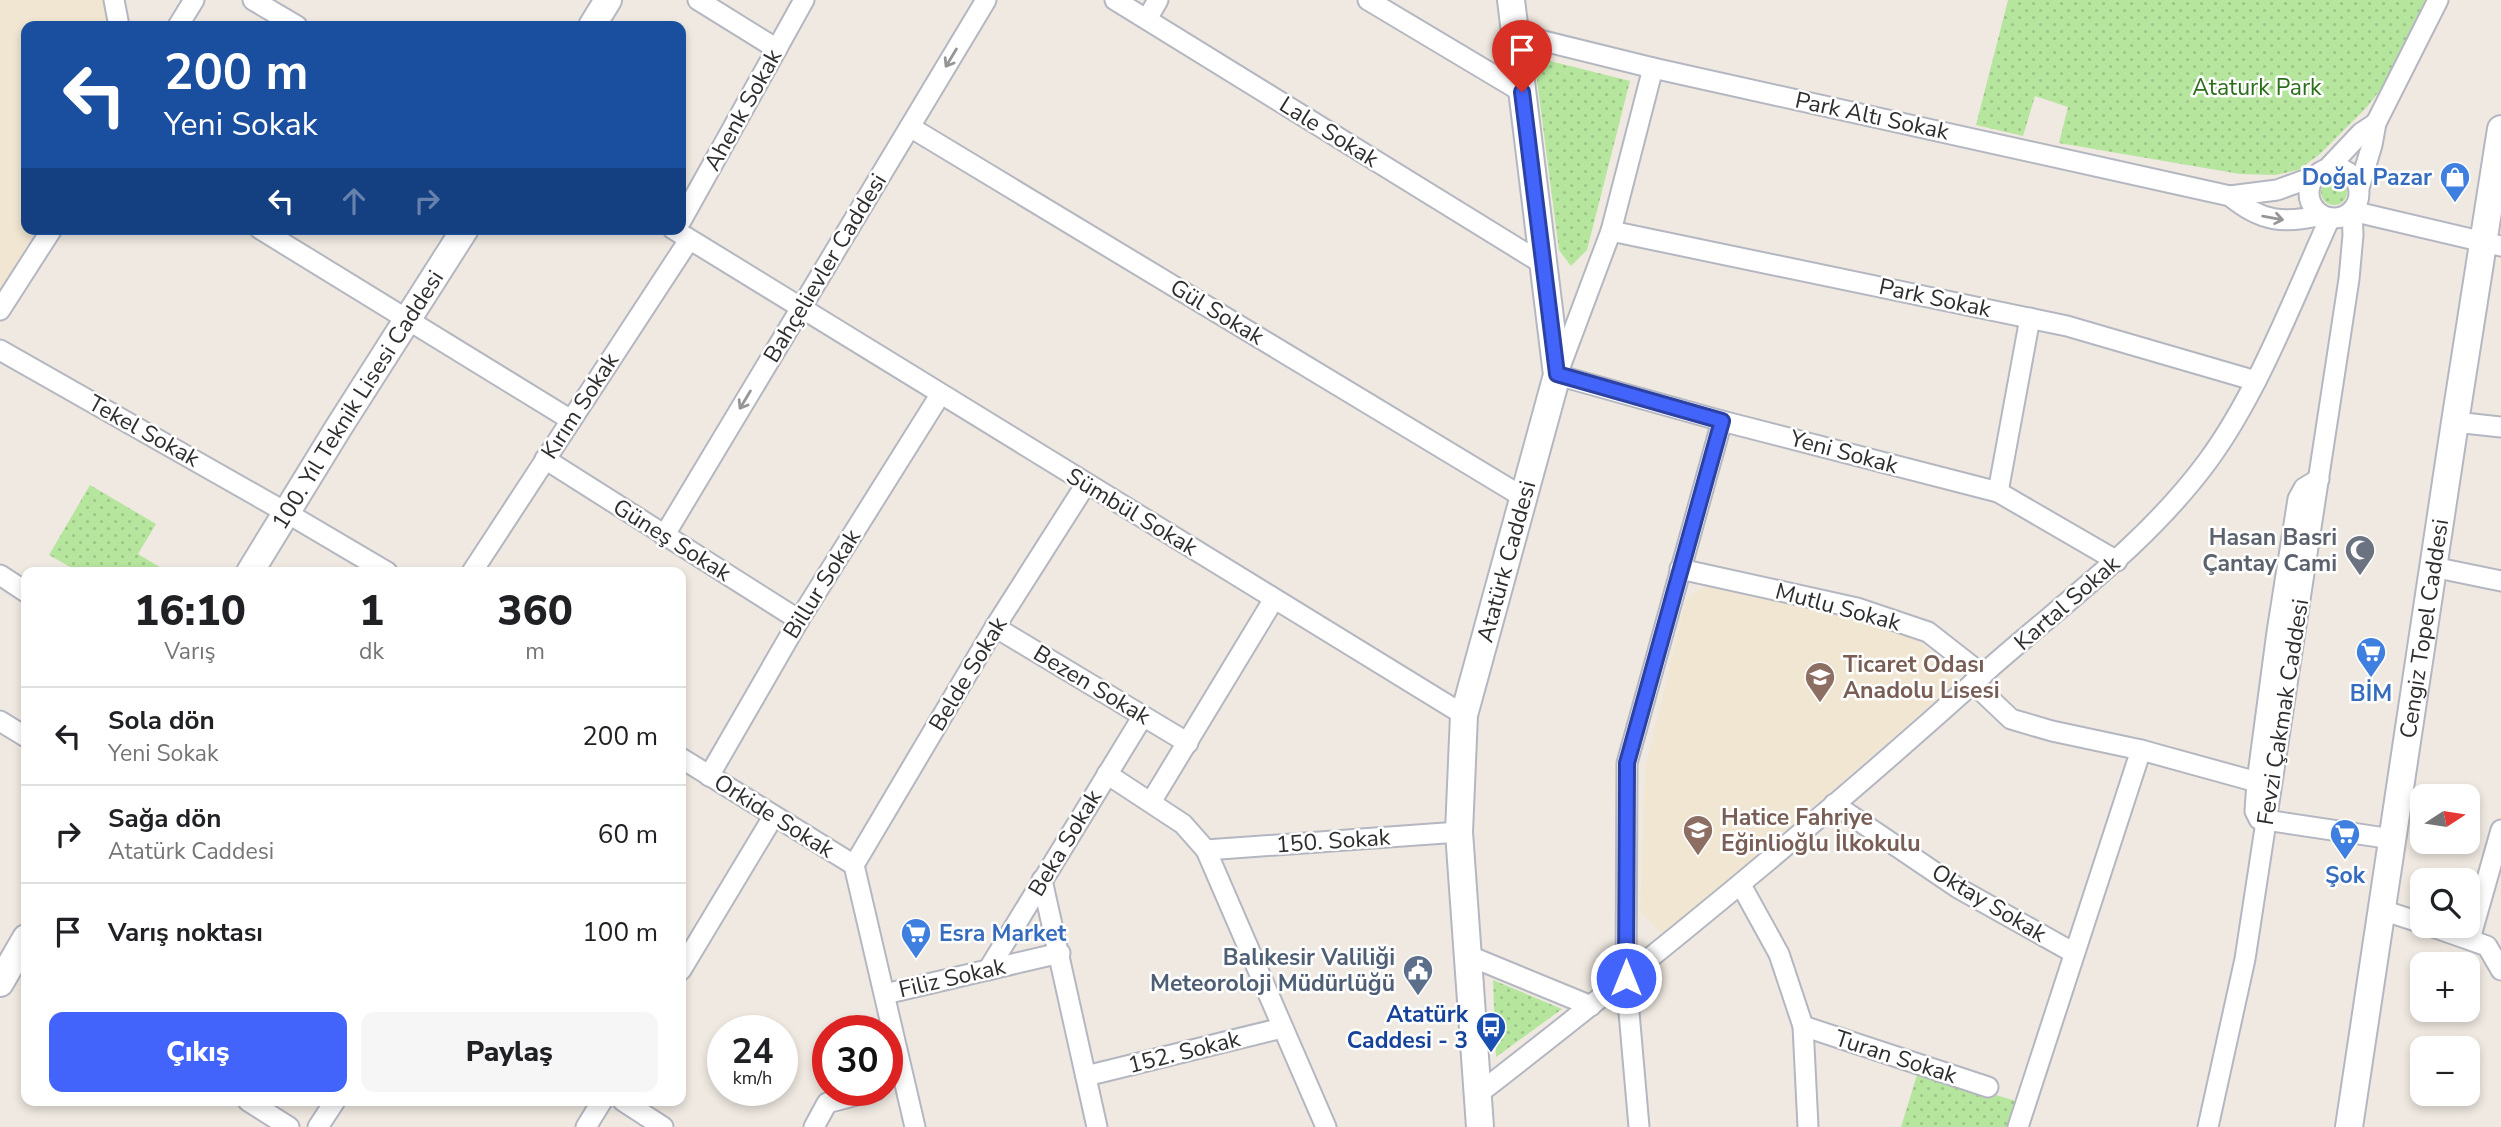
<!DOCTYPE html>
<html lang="tr">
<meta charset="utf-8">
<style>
:root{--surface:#fff;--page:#f6f6f6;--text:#202124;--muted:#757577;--line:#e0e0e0;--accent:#4264fb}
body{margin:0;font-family:"Nunito Sans",sans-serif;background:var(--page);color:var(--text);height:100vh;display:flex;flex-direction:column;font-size:26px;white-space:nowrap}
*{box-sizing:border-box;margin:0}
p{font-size:23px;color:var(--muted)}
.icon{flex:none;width:38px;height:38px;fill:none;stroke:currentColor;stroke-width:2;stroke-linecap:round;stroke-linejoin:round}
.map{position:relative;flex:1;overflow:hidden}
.panel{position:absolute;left:21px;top:567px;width:665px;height:539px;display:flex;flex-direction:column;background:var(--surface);border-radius:14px;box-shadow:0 4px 10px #0003}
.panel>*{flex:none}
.banner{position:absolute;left:21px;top:21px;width:665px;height:214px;border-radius:14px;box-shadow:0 4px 10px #0003;background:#1a4fa0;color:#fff;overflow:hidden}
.needle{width:46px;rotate:78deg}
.buttons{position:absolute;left:2410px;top:784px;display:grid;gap:14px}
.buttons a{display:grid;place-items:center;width:70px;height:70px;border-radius:14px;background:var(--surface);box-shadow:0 4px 10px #0003;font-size:35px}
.speed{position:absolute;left:707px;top:1015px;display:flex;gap:14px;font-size:35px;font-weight:700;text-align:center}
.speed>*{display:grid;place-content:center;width:91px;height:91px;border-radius:50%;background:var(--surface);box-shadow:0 4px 10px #0003;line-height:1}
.speed small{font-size:18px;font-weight:400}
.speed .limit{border:10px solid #d22;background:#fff;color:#111}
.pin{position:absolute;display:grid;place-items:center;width:60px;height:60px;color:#fff;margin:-72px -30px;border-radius:50% 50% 50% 0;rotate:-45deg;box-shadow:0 0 7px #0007}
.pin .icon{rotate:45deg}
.me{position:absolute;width:77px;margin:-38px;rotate:0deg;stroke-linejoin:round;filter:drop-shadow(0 0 5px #0008)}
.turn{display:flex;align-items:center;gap:24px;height:147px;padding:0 28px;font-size:32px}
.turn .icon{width:91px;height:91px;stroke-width:2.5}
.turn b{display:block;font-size:49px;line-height:60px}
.lanes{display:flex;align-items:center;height:66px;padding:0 28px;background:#0003;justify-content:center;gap:35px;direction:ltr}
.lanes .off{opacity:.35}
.eta{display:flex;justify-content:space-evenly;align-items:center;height:119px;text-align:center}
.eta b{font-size:42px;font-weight:800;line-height:49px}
.cta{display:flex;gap:14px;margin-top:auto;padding:14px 28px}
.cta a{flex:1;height:80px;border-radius:14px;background:var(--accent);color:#fff;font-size:28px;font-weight:800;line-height:80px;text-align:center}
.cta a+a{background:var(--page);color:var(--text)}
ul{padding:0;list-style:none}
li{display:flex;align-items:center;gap:21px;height:98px;padding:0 28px;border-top:2px solid var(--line)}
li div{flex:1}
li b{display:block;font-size:26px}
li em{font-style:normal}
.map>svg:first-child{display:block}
.education{fill:#f0e6d1}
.grass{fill:url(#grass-dots)}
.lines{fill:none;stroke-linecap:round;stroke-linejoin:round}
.minor-casing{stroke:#b4b7c1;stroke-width:23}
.secondary-casing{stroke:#b4b7c1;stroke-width:30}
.minor{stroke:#fff;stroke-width:19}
.secondary{stroke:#fff;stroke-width:26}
.oneway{stroke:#969696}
.route-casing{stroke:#2b41a3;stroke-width:18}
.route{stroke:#4264fb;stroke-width:12}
.labels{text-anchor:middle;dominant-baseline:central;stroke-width:5;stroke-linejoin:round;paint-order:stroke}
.park-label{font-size:23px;fill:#2c6e1b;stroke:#fff}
.street-label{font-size:23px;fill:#2e2e2e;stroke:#fff}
.shop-label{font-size:23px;font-weight:bold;fill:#366cbe;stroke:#fff}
.worship-label{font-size:23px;font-weight:bold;fill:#5b616d;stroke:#fff;text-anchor:end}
.education-label{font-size:23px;font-weight:bold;fill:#785e54;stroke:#fff;text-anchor:start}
.service-label{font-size:23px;font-weight:bold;fill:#4e5e75;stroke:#fff;text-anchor:end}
.transit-label{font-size:23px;font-weight:bold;fill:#164399;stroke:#fff;text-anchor:end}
</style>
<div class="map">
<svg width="2501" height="1127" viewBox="0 0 2501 1127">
<defs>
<pattern id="grass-dots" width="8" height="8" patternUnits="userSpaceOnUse" patternTransform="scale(1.75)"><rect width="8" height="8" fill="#b6e59e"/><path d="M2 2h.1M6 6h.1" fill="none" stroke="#9dc588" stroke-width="1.8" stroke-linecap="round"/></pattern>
</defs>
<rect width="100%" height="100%" fill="#efe9e1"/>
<g class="education">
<path d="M0 0H103L108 26H26V229H37L0 289Z"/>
<path d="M1709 584 1911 634 1958 681 1664 936 1640 911 1645 769 1686 599Z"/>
</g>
<g class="grass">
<path d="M2008 0H2426L2387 81 2367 107 2320 154 2298 170 2275 175 2240 174 2059 143 2068 107 2035 96 2023 136 1976 125Z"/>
<path d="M1534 57 1630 81 1587 250 1571 266 1559 250Z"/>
<circle cx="2334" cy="192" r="13"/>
<path d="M90 485 156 524 138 554 168 572H79L49 555Z"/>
<path d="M1493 980 1562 1009 1496 1057Z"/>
<path d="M1917 1075 1988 1097 1996 1095 2016 1101 2007 1127H1901Z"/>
</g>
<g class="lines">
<g class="minor-casing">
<g id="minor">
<path d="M114 0 119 26"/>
<path d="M253 0 297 26"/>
<path d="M698 0 777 49"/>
<path d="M1115 0 1543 264"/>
<path d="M1368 0 1522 92"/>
<path d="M1147 19 1158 0"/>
<path d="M178 26 194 0"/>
<path d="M1515 34 1653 68 2230 196 2277 190 2313 177"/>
<path d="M1653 68 1611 231 1557 375 1722 421 1998 492 2117 561"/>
<path d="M910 127 1523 497"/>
<circle cx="2334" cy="193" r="25"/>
<path d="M2328 168 2361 133 2376 123"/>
<path d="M2359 188 2372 145 2376 123 2438 0"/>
<path d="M2230 196C2261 222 2284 224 2322 215"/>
<path d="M681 221 804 0"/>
<path d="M260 229 571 420"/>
<path d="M673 229 1464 715"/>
<path d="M1611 231 2067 326 2256 381"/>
<path d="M0 310 52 229"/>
<path d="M0 350 287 513 387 572"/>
<path d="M2455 422 2501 427"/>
<path d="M545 459 799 620"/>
<path d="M1998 492 2030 318"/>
<path d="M664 536 986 0"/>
<path d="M2433 567 2501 581"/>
<path d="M1680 569 1857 608 1928 632 1983 675"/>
<path d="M472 572 689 240"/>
<path d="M0 575 26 592"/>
<path d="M995 627 1188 743"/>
<path d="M1973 683 2011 719 2052 731 2141 750 2257 782 2255 811 2259 819 2392 839"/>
<path d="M0 721 26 737"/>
<path d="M681 758 854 865 915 1127"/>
<path d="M1107 774 1183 824 1206 850 1326 1127"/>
<path d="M709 776 799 620 940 395"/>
<path d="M2257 782 2277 632 2298 499 2304 488 2319 479"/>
<path d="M1151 802 1274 599"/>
<path d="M1834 804 1958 888 2074 953"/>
<path d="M1206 850 1459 832"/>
<path d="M854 865 995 627 1086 484"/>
<path d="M1042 880 1097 1127"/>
<path d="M1741 885 1779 954 1803 1026 1808 1127"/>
<path d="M2382 910 2422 923"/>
<path d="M2430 926 2487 946 2501 970"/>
<path d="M2470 939 2501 830"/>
<path d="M1467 955 1591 1006"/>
<path d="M681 970 773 817"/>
<path d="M988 970 1143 716"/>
<path d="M885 994 1060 953"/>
<path d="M1803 1026 1988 1087"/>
<path d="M1086 1076 1282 1028"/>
<path d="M1478 1094C1651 960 1819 822 1981 676 2059 606 2144 547 2207 462 2258 393 2294 297 2330 218"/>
<path d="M248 1101 289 1127"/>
<path d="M623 1101 663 1127"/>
<path d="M318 1127 335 1101"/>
<path d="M586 1127 602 1101"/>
<path d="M814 1127 827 1103 876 1090"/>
<path d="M1639 1127 1626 978 1627 763 1722 421"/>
<path d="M2018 1127 2141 750"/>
<path d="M2208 1127 2245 959 2349 279 2353 235 2352 211 2501 246"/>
</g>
</g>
<g class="secondary-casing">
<g id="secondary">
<path d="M592 26 608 0"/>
<path id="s1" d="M250 572 337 430 465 229"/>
<path d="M0 983 26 938"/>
<path id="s2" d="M1480 1127 1459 832 1464 715 1557 375 1511 0"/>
<path id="s3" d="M2349 1127 2455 422 2501 129"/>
</g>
</g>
<use href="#minor" class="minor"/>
<use href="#secondary" class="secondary"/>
</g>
<defs><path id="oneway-shaft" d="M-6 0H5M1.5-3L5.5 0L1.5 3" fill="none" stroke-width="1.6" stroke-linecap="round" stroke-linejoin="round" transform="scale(1.75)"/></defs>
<g class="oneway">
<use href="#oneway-shaft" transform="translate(951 58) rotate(121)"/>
<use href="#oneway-shaft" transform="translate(2273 218) rotate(10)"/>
<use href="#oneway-shaft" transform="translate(745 400) rotate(121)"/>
</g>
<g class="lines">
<g class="route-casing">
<path id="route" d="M1522 92 1557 374 1722 421 1627 763 1626 978"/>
</g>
<use href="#route" class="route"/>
</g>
<defs>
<g id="shop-pin" transform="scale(1.575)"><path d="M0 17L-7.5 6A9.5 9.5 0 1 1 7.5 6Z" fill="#3f7fe0" stroke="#fff"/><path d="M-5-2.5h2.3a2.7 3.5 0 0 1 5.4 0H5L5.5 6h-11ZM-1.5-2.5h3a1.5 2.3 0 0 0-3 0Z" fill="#fff"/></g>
<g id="mosque-pin" transform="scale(1.575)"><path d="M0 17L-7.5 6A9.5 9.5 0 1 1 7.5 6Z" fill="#6b7280" stroke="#fff"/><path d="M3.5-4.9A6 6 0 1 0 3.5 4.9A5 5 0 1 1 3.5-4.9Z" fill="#fff"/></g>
<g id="supermarket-pin" transform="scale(1.575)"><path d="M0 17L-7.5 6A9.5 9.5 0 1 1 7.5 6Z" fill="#3f7fe0" stroke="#fff"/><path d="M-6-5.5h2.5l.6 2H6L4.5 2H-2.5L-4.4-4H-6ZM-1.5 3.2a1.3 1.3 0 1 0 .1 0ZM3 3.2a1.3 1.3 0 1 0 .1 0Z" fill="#fff"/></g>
<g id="school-pin" transform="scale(1.575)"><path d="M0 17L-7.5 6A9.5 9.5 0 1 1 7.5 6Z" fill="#8d6e63" stroke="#fff"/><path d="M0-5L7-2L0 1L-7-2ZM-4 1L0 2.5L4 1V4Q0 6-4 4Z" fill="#fff"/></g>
<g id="civic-pin" transform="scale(1.575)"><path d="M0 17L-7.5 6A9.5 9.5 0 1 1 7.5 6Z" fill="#5c6f8a" stroke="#fff"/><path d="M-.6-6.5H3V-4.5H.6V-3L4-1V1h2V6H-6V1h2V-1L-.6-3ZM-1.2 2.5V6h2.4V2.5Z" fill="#fff"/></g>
<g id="bus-pin" transform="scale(1.575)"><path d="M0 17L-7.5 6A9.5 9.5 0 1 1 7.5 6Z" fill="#1a4fb4" stroke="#fff"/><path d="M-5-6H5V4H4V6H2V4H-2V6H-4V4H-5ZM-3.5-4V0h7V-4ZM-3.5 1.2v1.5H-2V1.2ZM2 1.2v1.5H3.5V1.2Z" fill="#fff"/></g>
</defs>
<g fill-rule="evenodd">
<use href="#shop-pin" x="2455" y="177"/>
<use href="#mosque-pin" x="2360" y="550"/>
<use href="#supermarket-pin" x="2371" y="652"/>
<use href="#school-pin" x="1820" y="677"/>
<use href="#school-pin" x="1698" y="830"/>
<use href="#supermarket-pin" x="2345" y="834"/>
<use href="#supermarket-pin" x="916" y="933"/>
<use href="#civic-pin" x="1418" y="970"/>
<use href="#bus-pin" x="1491" y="1027"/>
</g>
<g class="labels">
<g class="park-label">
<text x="2257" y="87">Ataturk Park</text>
</g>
<g class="street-label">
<text transform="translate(743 110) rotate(-61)">Ahenk Sokak</text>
<text transform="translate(1872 116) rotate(12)">Park Altı Sokak</text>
<text transform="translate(1329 132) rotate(32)">Lale Sokak</text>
<text transform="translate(825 268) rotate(-59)">Bahçelievler Caddesi</text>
<text transform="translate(1935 298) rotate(12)">Park Sokak</text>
<text transform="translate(1217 312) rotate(31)">Gül Sokak</text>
<text stroke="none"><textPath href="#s1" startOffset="203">100. Yıl Teknik Lisesi Caddesi</textPath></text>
<text transform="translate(580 406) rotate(-57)">Kırım Sokak</text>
<text transform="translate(144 431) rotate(29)">Tekel Sokak</text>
<text transform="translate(1844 452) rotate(15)">Yeni Sokak</text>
<text transform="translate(1132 512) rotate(31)">Sümbül Sokak</text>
<text transform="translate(672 540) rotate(32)">Güneş Sokak</text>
<text stroke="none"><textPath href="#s2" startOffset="572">Atatürk Caddesi</textPath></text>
<text transform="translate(822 584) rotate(-58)">Billur Sokak</text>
<text transform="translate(2067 603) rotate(-41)">Kartal Sokak</text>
<text transform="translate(1838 607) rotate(15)">Mutlu Sokak</text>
<text stroke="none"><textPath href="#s3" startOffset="504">Cengiz Topel Caddesi</textPath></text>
<text transform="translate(968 674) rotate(-59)">Belde Sokak</text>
<text transform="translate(1092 685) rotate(31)">Bezen Sokak</text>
<text transform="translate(2283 712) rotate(-81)">Fevzi Çakmak Caddesi</text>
<text transform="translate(774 816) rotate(32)">Orkide Sokak</text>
<text transform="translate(1333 841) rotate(-4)">150. Sokak</text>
<text transform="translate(1065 843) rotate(-59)">Beka Sokak</text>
<text transform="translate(1989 903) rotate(31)">Oktay Sokak</text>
<text transform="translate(952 978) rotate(-13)">Filiz Sokak</text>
<text transform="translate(1184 1052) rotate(-14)">152. Sokak</text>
<text transform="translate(1896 1057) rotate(18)">Turan Sokak</text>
</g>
<g class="shop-label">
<text x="2432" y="177" text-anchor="end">Doğal Pazar</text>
<text x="2371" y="693">BİM</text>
<text x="2345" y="875">Şok</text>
<text x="939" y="933" text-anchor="start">Esra Market</text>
</g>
<g class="worship-label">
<text x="2337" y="537">Hasan Basri<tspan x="2337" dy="26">Çantay Cami</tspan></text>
</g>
<g class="education-label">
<text x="1843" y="664">Ticaret Odası<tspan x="1843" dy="26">Anadolu Lisesi</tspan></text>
<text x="1721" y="817">Hatice Fahriye<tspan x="1721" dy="26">Eğinlioğlu İlkokulu</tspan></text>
</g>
<g class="service-label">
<text x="1395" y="957">Balıkesir Valiliği<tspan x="1395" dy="26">Meteoroloji Müdürlüğü</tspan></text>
</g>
<g class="transit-label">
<text x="1468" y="1014">Atatürk<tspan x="1468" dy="26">Caddesi - 3</tspan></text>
</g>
</g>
</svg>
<div class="buttons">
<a><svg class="needle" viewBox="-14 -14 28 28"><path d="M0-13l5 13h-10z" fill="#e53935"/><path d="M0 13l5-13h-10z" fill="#757577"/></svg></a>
<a><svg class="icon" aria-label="search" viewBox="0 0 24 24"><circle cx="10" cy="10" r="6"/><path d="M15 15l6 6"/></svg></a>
<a>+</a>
<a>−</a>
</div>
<div class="speed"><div>24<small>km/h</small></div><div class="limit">30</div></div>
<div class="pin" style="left:1522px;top:92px;background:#d93025"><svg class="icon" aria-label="arrive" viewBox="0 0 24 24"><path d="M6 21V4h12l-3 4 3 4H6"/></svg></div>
<svg class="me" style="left:1626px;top:978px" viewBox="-20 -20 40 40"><circle r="17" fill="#4264fb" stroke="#fff" stroke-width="3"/><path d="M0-11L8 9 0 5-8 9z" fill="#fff"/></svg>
<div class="banner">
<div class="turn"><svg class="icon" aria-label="left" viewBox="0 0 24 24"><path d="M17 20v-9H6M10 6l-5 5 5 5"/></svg><div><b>200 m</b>Yeni Sokak</div></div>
<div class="lanes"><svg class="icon" aria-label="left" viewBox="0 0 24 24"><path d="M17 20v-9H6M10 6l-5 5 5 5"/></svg><svg class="icon off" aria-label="ahead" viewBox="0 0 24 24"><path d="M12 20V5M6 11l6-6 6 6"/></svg><svg class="icon off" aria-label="right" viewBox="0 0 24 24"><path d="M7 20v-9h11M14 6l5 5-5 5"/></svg></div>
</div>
<section class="panel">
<div class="eta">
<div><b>16:10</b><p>Varış</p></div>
<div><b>1</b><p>dk</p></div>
<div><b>360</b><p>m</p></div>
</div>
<ul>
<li><svg class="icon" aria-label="left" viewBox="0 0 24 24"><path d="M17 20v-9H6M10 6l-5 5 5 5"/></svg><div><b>Sola dön</b><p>Yeni Sokak</p></div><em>200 m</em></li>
<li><svg class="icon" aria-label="right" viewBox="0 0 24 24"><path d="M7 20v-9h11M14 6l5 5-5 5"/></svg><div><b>Sağa dön</b><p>Atatürk Caddesi</p></div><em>60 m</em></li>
<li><svg class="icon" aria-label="arrive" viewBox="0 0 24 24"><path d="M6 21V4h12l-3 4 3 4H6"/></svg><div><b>Varış noktası</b></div><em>100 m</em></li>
</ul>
<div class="cta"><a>Çıkış</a><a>Paylaş</a></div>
</section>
</div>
